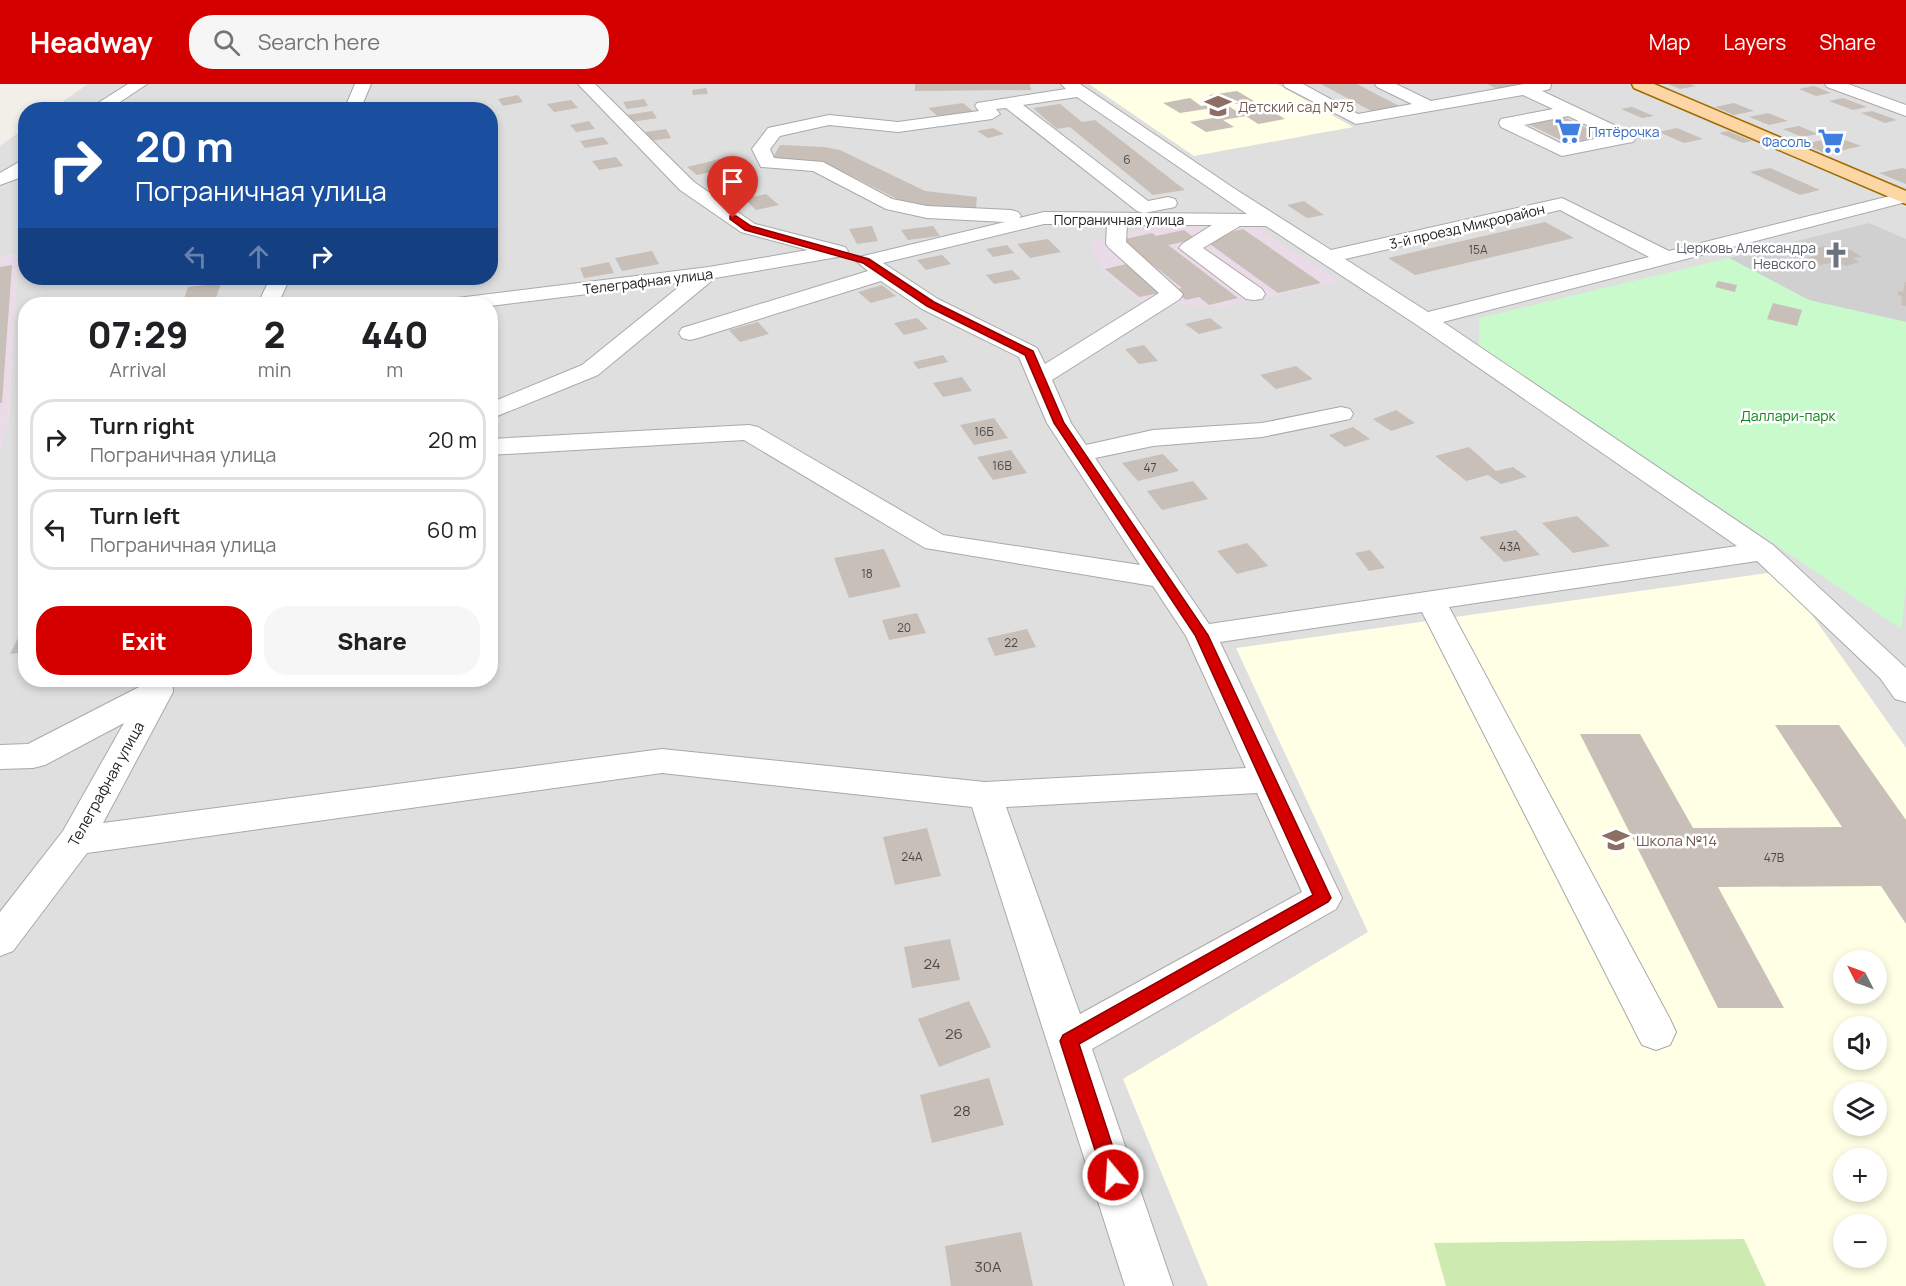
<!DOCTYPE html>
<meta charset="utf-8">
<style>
:root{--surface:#fff;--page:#f6f6f6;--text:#202124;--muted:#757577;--line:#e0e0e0;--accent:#d40000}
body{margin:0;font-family:Manrope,sans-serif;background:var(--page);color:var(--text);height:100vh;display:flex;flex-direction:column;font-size:22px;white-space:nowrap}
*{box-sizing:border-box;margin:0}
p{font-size:20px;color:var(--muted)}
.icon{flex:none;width:33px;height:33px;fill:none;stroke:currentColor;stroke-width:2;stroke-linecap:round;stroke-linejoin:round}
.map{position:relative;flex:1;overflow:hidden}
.panel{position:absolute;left:18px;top:213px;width:480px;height:390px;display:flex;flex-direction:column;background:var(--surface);border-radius:24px;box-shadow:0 3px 9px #0003}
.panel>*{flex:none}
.hud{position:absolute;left:18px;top:18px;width:480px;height:183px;border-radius:24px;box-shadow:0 3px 9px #0003;background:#1a4fa0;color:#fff;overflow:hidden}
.needle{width:39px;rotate:312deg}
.tools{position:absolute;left:1833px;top:866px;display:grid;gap:12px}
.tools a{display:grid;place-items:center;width:54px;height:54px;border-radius:50%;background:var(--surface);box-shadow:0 3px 9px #0003;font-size:30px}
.pin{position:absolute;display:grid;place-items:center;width:51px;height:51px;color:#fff;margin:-62px -26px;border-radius:50% 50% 50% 0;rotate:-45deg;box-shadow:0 0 6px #0007}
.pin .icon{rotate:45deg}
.me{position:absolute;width:66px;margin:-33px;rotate:342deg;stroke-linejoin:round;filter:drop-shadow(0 0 4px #0008)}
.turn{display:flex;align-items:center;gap:21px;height:126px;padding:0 18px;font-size:27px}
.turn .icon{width:78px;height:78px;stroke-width:2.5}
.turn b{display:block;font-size:42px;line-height:51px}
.lanes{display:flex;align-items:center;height:57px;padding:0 18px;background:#0003;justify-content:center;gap:30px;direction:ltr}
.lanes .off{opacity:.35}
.eta{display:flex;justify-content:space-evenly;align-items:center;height:102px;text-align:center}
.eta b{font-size:36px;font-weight:800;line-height:42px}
.action{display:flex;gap:12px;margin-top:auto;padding:12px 18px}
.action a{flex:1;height:69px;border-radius:24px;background:var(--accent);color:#fff;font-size:24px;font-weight:800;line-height:69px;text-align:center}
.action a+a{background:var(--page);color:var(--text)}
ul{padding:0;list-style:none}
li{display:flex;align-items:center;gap:18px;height:81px;margin:0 12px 9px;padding:0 6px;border:3px solid var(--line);border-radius:24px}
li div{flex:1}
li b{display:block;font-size:22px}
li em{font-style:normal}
header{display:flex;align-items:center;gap:36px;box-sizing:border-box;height:84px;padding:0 30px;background:var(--accent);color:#fff}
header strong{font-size:28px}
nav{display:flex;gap:33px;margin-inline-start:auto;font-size:21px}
.search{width:420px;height:54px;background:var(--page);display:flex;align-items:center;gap:15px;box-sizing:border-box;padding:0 21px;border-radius:24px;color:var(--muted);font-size:22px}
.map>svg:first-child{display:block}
.residential{fill:#e0dfdf;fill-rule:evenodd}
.industrial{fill:#ebdbe8}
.education{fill:#ffffe5;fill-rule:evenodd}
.religious{fill:#d0d0d0}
.grass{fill:#cdebb0}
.park{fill:#c8facc}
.building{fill:#c7bfb8}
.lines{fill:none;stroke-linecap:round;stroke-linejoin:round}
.minor-casing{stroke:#a9a9a9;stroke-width:2}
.major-casing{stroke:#a06b00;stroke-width:3}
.minor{fill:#fff;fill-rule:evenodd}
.major{fill:#fcd6a4;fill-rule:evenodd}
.route{fill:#d40000;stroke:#8a0000;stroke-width:1.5}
.labels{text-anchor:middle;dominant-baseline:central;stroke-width:5;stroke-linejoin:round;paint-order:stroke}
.number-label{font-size:12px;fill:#4b4948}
.far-education-label{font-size:14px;fill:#785e54;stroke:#fff;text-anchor:start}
.far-shop-label{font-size:14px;fill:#366cbe;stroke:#fff;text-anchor:start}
.far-street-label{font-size:14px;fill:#222;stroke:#fff}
.far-worship-label{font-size:14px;fill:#5b616d;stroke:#fff;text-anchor:end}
.far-park-label{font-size:14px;fill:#0c8416;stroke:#fff}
.street-label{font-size:15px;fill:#222;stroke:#fff}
.education-label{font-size:15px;fill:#785e54;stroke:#fff;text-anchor:start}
.near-number-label{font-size:15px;fill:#4b4948}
</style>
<header>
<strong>Headway</strong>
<div class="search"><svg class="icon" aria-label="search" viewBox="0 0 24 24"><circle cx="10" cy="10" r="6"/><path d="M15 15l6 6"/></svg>Search here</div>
<nav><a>Map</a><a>Layers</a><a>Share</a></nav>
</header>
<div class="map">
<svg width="1906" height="1202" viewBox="0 0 1906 1202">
<rect width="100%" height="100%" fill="#f2efe9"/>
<path class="residential" d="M88 0H1906V1202H0V364L8 339 18 170 0 173V62L25 44 26 194H490V26L52 25ZM26 220H490V596H26ZM1844 876H1876V909H1844ZM1844 942H1876V975H1844ZM1844 1008H1876V1041H1844ZM1844 1074H1876V1107H1844ZM1844 1140H1876V1173H1844Z"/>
<g class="industrial">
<path d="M1252 141 1339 197 1222 223 1141 219 1102 185 1089 158 1148 144Z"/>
<path d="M18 170 8 339 0 364V173Z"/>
</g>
<g class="education">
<path d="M1089 0H1277L1353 43 1194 72Z"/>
<path d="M1781 487 1906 664V1202H1208L1123 995 1368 848 1236 564ZM1844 876H1876V909H1844ZM1844 942H1876V975H1844ZM1844 1008H1876V1041H1844ZM1844 1074H1876V1107H1844ZM1844 1140H1876V1173H1844Z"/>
</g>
<path class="religious" d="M1869 139 1906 155V238L1808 216 1729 174Z"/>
<path class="grass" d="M1744 1155 1766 1202H1446L1434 1159Z"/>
<path class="park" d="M1729 174 1809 216 1906 238V504L1901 545 1479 262V234Z"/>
<g class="building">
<path d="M915 0H1030L1031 6 915 7Z"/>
<path d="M1321 0H1357L1403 24 1375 29Z"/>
<path d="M1487 0H1523L1529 3 1503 8Z"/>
<path d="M1668 0H1690L1696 2 1680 5Z"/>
<path d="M1814 2 1831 9 1816 12 1799 5Z"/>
<path d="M706 4 708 10 693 11 692 6Z"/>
<path d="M1237 7 1254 17 1227 21 1239 29 1267 24 1285 35 1258 40 1246 32 1223 36 1234 43 1206 48 1190 38 1219 33 1206 25 1180 29 1163 19 1190 14 1201 22 1220 19 1209 11Z"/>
<path d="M518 11 523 18 503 22 498 15Z"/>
<path d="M1843 14 1867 23 1853 26 1829 17Z"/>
<path d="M644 15 648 22 627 25 623 18Z"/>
<path d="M571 16 578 24 554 28 547 20Z"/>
<path d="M963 19 975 29 940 34 928 24Z"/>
<path d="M1734 19 1754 27 1734 31 1715 23Z"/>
<path d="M1060 20 1082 38 1095 36 1185 106 1153 111 1070 43 1057 45 1033 24Z"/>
<path d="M1632 23 1654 32 1642 34 1621 25Z"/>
<path d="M652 27 657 34 632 38 627 31Z"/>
<path d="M1872 27 1897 36 1885 39 1861 29Z"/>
<path d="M1768 29 1788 37 1769 41 1749 33Z"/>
<path d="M1564 33 1608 54 1571 61 1528 40Z"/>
<path d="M589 37 595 45 576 48 570 41Z"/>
<path d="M1799 42 1818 50 1802 53 1783 45Z"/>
<path d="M993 44 1004 50 988 54 977 47Z"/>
<path d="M1677 44 1703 55 1684 59 1659 48Z"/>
<path d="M666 45 671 54 650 57 645 48Z"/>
<path d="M1728 47 1752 57 1743 59 1719 49Z"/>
<path d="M603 53 609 60 585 64 580 57Z"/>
<path d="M1837 53 1861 62 1827 70 1803 60Z"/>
<path d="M780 61 824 63 840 66 925 107 977 113 976 125 934 124 911 120 897 115 826 79 772 75Z"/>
<path d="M616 73 623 82 599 86 592 77Z"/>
<path d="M720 75 731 84 697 91 687 83Z"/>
<path d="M1770 84 1820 106 1800 111 1750 88Z"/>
<path d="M1902 84 1906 85V100L1879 89Z"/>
<path d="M766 110 779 121 756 126 744 115Z"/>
<path d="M1304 117 1324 131 1307 134 1287 121Z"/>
<path d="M1545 138 1574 154 1415 191 1388 174Z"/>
<path d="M872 142 878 157 857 160 849 145Z"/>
<path d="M933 142 940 152 908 156 901 146Z"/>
<path d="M1243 145 1321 199 1278 209 1207 158 1215 152Z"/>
<path d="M1184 146 1196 155 1168 161 1238 214 1209 221 1199 213 1186 216 1173 206 1182 204 1121 156 1152 149 1156 152Z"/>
<path d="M1048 155 1061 168 1030 174 1017 160Z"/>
<path d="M1007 161 1014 169 993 173 986 165Z"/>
<path d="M1825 162 1831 165 1851 166 1862 173 1853 174 1859 178 1846 182 1835 178 1809 183 1797 178 1818 170 1812 165Z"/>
<path d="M652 167 659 180 622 187 615 174Z"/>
<path d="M942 171 951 180 926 186 917 176Z"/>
<path d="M609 178 614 189 584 194 580 184Z"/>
<path d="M1126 180 1160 209 1139 213 1105 185Z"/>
<path d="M12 181 2 319H0V183Z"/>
<path d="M1012 186 1021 195 994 200 986 191Z"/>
<path d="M1718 197 1737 201 1735 208 1715 203Z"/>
<path d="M1905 198H1906V222L1901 221 1902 212 1898 211V207L1903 208Z"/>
<path d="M221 199 216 214 183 218 188 203Z"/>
<path d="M882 201 896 212 871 219 858 208Z"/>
<path d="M1773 219 1802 226 1797 242 1767 235Z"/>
<path d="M917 234 928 245 904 251 894 239Z"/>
<path d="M1210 234 1223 244 1199 250 1185 240Z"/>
<path d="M758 238 769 250 740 258 729 246Z"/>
<path d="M1144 261 1158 277 1139 280 1125 265Z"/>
<path d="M943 271 948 278 918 285 913 278Z"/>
<path d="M1296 282 1313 295 1276 305 1260 291Z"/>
<path d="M962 293 972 307 943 313 933 299Z"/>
<path d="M1396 326 1415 339 1391 347 1373 335Z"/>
<path d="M994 334 1008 354 974 361 960 341Z"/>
<path d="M1353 343 1370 355 1345 363 1329 351Z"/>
<path d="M1469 363 1496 387 1513 383 1527 393 1501 400 1488 391 1466 397 1435 372Z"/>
<path d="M1011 366 1027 389 993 396 977 373Z"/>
<path d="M1163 370 1179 387 1138 397 1122 379Z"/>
<path d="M1193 397 1208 415 1162 426 1147 407Z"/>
<path d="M1577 432 1610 462 1573 469 1542 439Z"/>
<path d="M1516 446 1540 471 1504 478 1479 453Z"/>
<path d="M1247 459 1268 482 1237 490 1217 467Z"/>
<path d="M884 465 901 503 849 514 834 474Z"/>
<path d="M1370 466 1385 484 1369 487 1355 469Z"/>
<path d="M917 529 926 549 889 556 882 536Z"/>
<path d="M1027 545 1036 563 995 572 987 554Z"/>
<path d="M26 551V568L10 570 19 552Z"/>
<path d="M1775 641H1839L1906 736V840L1881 802 1718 803 1784 924H1718L1580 650H1640L1693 744 1842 743Z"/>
<path d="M927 744 941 792 895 801 883 753Z"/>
<path d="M950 855 960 896 912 904 904 863Z"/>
<path d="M969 917 991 963 939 983 918 935Z"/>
<path d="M989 994 1004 1041 932 1059 920 1011Z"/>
<path d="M1021 1148 1033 1202H951L945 1162Z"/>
</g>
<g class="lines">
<g class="minor-casing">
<g id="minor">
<path d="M128 0H147L108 26H87Z"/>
<path d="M355 0H371L360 26H344Z"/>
<path d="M578 0H595L694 98 755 140 845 163 848 167 845 171 838 173 715 194 598 291 490 335V319L582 281 685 198 490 222V220H447L449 215 709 183 808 166 741 148 680 106Z"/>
<path d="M1061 0H1080L1235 105 1331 166 1562 114 1669 167 1906 108V118L1443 238 1773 461 1906 584V618L1895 615 1880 594 1757 477 1449 523 1670 935 1676 948 1670 961 1656 966 1642 961 1422 528 1220 558 1342 814 1336 825 1092 965 1173 1202H1125L972 723 662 689 87 769 13 867 0 872V828L63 747 124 639 45 681 33 684 0 685V661L28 660 141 602 142 596H172L173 608 103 739 662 665 985 698 1246 684 1186 552 1153 502 925 464 744 356 490 371V355L749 341 758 343 943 451 1140 481 1047 339 1019 273 922 225 881 197 698 254 690 256 682 254 679 249 682 244 868 187 856 177 859 173 1005 138 927 134 886 125 813 87 761 83 752 65 768 44 829 31 898 38 979 27 975 22 977 19 1066 5ZM1077 13 1247 130 1044 128 1019 134 1021 132 1018 128 1011 126 927 122 892 115 823 78 774 74 770 65 780 52 829 41 898 48 992 35 1000 30 996 25 1006 24 1137 127 1144 129 1175 123 1177 119 1175 115 1168 113 1148 117 1023 21ZM1560 126 1649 173 1428 228 1345 175ZM1044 140H1107L1106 160 1109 164 1159 209 1045 280 1037 264 938 215 883 179ZM1127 141H1212L1182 160 1179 164 1246 215 1254 216 1262 215 1265 210 1262 205 1203 164 1240 142H1266L1417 241 1737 462 1209 540 1095 374 1153 362 1262 353 1350 335 1353 330 1350 325 1341 323 1262 339 1153 346 1086 361 1071 339 1052 296 1180 215 1183 210 1126 158ZM1257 709 1302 808 1080 930 1006 723Z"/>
<path d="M1283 0H1303L1358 30 1412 20 1377 3 1375 0H1396L1431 17 1524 0H1551L1550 5 1542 7 1633 50 1636 54 1633 58 1627 59 1562 72 1501 43 1499 39 1501 35 1553 25 1523 11 1356 40 1285 3ZM1568 32 1610 52 1564 61 1524 41Z"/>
<path d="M1825 0H1848L1906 21V32L1827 3Z"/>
<path d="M26 74V89L19 94 0 101V89Z"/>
<path d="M270 194H290L278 220H258Z"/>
</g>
</g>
<g class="major-casing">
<path id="major" d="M1632 0H1654L1906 107V120L1634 4Z"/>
</g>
<use href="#minor" class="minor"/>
<use href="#major" class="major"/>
</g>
<path class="route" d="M730 132H736L751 142 869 175 934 218 1033 267 1064 339 1208 551 1331 814 1328 818 1079 960 1122 1091 1119 1097 1113 1100 1106 1097 1103 1091 1060 957 1063 951 1313 811 1195 551 1054 339 1025 271 927 222 863 179 745 146 730 135Z"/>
<defs>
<g id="school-bare" transform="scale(2.07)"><path d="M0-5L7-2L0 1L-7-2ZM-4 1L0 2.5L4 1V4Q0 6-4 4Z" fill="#8d6e63" stroke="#fff" stroke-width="2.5" paint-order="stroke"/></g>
<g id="supermarket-bare" transform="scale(2.07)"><path d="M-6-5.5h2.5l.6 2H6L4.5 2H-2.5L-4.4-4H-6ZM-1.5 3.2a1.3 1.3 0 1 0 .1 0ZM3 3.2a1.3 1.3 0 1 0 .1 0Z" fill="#3f7fe0" stroke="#fff" stroke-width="2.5" paint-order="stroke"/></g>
<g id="church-bare" transform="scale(2.07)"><path d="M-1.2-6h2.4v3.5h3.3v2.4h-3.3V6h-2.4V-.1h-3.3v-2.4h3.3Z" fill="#6b7280" stroke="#fff" stroke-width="2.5" paint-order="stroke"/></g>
</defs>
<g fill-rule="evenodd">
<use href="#school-bare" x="1218" y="22"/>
<use href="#supermarket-bare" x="1568" y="47"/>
<use href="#supermarket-bare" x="1831" y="57"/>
<use href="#church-bare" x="1836" y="171"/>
<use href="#school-bare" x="1616" y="756"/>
</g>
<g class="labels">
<g class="number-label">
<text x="1127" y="75">6</text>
<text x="1478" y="165">15А</text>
<text x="984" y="347">16Б</text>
<text x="1002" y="381">16В</text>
<text x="1150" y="383">47</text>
<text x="1510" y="462">43А</text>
<text x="867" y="489">18</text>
<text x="904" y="543">20</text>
<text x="1011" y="558">22</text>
<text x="912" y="772">24А</text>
<text x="1774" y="773">47В</text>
</g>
<g class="far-education-label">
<text x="1238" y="22">Детский сад №75</text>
</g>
<g class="far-shop-label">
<text x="1588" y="47">Пятёрочка</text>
<text x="1811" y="57" text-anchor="end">Фасоль</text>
</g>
<g class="far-street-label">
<text x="1119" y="135">Пограничная улица</text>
<text transform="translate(1467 142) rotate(-13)">3-й проезд Микрорайон</text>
<text transform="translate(648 197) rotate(-7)">Телеграфная улица</text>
</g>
<g class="far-worship-label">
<text x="1816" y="163">Церковь Александра<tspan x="1816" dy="16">Невского</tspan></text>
</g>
<g class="far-park-label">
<text x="1788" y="331">Даллари-парк</text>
</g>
<g class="street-label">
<text transform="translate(106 700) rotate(-61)">Телеграфная улица</text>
</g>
<g class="education-label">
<text x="1636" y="756">Школа №14</text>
</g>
<g class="near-number-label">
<text x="932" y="879">24</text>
<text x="954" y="949">26</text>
<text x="962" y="1026">28</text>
<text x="988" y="1182">30А</text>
</g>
</g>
</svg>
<div class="tools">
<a><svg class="needle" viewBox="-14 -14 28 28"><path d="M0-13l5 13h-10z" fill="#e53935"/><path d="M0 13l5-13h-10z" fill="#757577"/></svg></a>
<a><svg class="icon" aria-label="sound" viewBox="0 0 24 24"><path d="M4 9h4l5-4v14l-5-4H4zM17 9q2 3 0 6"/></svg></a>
<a><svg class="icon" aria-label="layers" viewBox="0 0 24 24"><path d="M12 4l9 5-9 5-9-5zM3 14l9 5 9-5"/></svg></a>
<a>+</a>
<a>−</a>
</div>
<div class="pin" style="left:733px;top:134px;background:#d93025"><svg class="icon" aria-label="arrive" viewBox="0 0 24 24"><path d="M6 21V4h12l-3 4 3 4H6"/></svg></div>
<svg class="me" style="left:1113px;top:1091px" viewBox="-20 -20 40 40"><circle r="17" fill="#d40000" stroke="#fff" stroke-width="3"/><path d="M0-11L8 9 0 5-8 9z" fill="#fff"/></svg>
<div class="hud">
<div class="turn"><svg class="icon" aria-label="right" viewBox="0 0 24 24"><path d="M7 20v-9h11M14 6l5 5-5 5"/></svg><div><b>20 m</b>Пограничная улица</div></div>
<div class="lanes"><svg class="icon off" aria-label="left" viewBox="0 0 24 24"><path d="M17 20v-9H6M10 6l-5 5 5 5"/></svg><svg class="icon off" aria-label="ahead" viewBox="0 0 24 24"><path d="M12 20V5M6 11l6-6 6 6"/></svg><svg class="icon" aria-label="right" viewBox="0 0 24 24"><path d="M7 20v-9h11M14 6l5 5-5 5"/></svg></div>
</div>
<section class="panel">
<div class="eta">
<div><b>07:29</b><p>Arrival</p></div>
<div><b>2</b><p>min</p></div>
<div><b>440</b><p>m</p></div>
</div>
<ul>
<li><svg class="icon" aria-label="right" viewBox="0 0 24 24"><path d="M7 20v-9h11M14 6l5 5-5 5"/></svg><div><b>Turn right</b><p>Пограничная улица</p></div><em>20 m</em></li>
<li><svg class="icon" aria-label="left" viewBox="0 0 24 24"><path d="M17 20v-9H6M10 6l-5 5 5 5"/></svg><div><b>Turn left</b><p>Пограничная улица</p></div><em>60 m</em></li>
</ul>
<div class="action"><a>Exit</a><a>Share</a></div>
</section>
</div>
